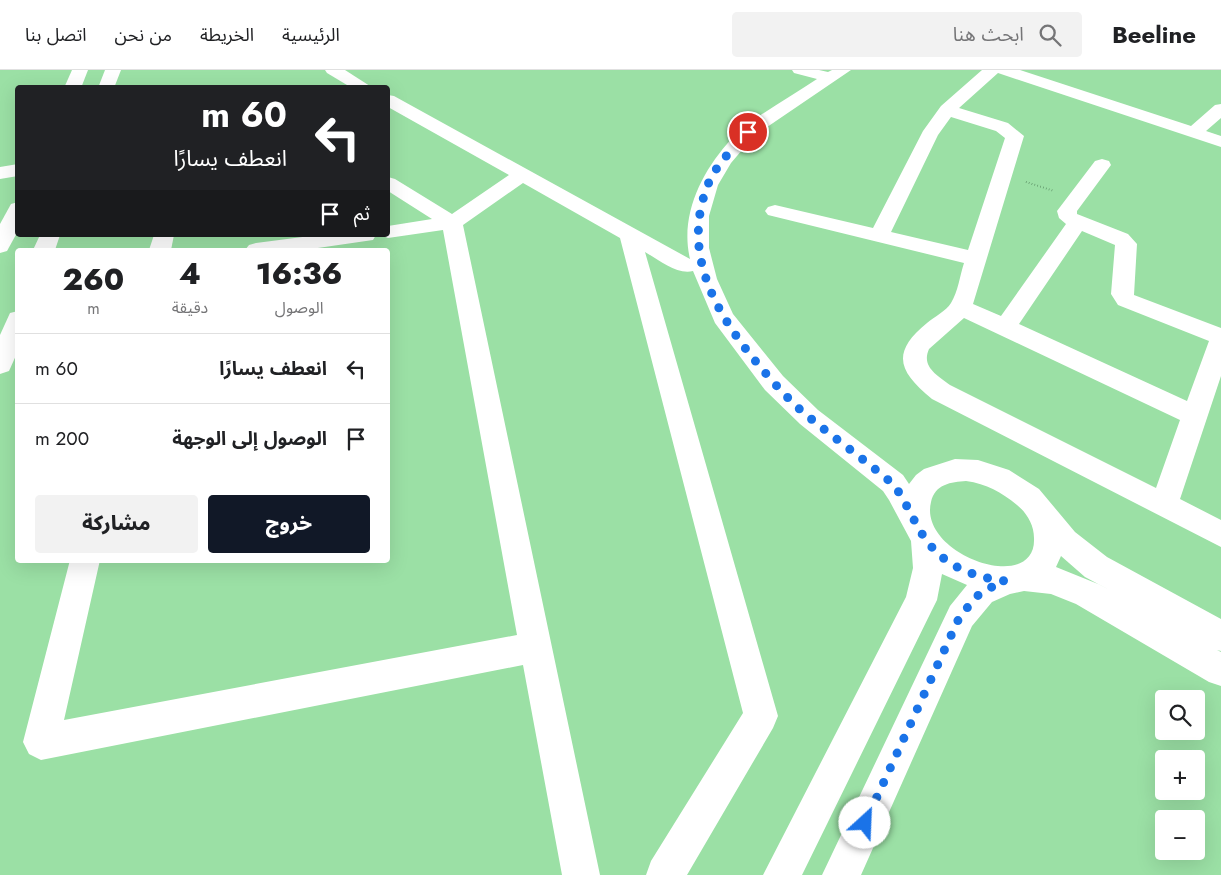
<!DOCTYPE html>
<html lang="ar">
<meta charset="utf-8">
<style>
:root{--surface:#fff;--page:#f2f2f2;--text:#202124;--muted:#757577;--line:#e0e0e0;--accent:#111827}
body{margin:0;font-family:Jost,"Noto Sans Arabic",sans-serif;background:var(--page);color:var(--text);direction:rtl;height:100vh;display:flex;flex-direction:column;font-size:19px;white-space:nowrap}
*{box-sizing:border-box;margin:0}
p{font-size:16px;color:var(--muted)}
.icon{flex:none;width:28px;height:28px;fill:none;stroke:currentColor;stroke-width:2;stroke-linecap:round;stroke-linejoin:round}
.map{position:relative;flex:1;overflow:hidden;direction:ltr}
.drawer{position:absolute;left:15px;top:178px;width:375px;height:315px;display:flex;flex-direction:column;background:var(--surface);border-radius:5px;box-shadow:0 5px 20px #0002;direction:rtl}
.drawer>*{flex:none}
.hud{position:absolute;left:15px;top:15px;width:375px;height:152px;border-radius:5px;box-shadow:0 5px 20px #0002;direction:rtl;background:#202124;color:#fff;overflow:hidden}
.fabs{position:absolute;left:1155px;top:620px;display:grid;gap:10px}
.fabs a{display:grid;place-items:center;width:50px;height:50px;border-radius:5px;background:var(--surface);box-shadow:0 5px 20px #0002;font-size:25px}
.pin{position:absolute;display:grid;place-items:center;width:42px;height:42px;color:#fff;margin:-21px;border:2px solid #fff;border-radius:50%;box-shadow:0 1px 5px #0007}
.me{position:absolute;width:55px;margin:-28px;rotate:25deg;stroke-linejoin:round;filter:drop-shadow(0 0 4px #0008)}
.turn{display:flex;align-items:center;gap:18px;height:105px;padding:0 20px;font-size:22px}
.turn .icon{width:65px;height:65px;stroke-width:2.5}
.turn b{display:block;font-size:35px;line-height:42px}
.then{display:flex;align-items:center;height:48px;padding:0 20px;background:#0003;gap:10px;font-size:19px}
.eta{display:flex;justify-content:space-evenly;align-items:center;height:85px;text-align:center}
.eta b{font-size:30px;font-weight:800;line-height:35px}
.action{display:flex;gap:10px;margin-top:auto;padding:10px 20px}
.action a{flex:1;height:58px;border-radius:5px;background:var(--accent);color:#fff;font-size:20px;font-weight:800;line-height:58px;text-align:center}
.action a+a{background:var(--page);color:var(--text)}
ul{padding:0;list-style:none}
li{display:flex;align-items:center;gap:15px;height:70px;padding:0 20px;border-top:1px solid var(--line)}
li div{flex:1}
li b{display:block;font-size:19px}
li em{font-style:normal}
header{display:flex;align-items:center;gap:30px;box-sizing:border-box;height:70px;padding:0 25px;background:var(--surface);border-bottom:1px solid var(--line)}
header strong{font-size:24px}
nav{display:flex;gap:28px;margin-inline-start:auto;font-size:18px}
.search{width:350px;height:45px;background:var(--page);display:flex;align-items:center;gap:12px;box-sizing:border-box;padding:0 18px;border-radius:5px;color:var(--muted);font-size:19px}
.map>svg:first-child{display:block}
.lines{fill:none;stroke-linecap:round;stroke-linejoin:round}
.path{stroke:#487650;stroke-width:2;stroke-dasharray:0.5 2.5;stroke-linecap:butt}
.minor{fill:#fff;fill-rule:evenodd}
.route{stroke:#1a73e8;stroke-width:9;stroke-dasharray:0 16.2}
</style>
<header>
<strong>Beeline</strong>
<div class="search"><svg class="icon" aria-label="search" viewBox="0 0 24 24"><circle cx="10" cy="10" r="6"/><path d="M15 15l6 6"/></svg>ابحث هنا</div>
<nav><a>الرئيسية</a><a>الخريطة</a><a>من نحن</a><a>اتصل بنا</a></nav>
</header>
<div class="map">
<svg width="1221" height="805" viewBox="0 0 1221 805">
<rect width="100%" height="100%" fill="#9be0a5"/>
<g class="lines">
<path class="path" d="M1026 112 1054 121"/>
<g class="minor">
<path d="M72 0H88L81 18H64Z"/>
<path d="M105 0H121L114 18H98Z"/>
<path d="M325 0H345L373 18H352L327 3Z"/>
<path d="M792 0H819L828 2 832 0H851L754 66 731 93 718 115 709 146V178L717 209 733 244 783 306 818 340 903 405 909 414 916 405 924 399 955 389 978 390 1009 400 1039 419 1075 462 1107 487 1221 549V581L1217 580 1221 582V616L1209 612 1076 534 1051 524 1024 521 1010 524 992 532 972 556 861 805H822L950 536 967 515 942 504 937 530 932 540 802 805H763L906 527 913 498 911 471 889 430 883 421 800 354 765 320 715 253 693 201C677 205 659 190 645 182L778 646 773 658 687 805H646L651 791 743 643 620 168 523 113 463 155 600 805H562L523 595 41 690 29 684 23 672 70 490H100L64 650 517 565 443 160 388 168 380 165H388V156L432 149 388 121V107L395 109 452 144 509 105 388 37V25L394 26 690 189C680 147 700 105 727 74 732 68 737 62 743 57 767 40 793 25 817 9L794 3ZM966 411C987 414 1001 422 1017 435 1027 443 1034 455 1034 468 1037 526 918 485 931 432 935 414 951 412 966 411ZM1061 486 1085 507 1115 523 1098 514 1056 497Z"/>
<path d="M982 0H1020L1191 56 1215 35 1221 34V48L1206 61 1221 66V77L998 3 959 38 1008 53 1024 66 973 234 1001 246 1066 154 1059 148 1057 141 1095 91 1102 89 1109 91 1111 95 1077 141V144L1128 164 1137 174 1134 225 1221 258V306L1180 429 1221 450V477L932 329C899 302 890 283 927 253 934 247 946 241 951 233 958 222 960 205 964 193L768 145 765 141 768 137 775 135 873 158 923 61 941 36ZM951 47 996 61 1005 68 968 180 891 162 938 65ZM1082 161 1115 175 1111 224 1118 235 1209 271 1187 331 1019 254ZM964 248 1180 350 1156 418 950 315C937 305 921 297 929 279Z"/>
<path d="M18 94V106L0 109V97Z"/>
<path d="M18 132V161L7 181 0 183V154L11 134Z"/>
<path d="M40 165H60L55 180H33Z"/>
<path d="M154 165H174L171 180H149Z"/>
<path d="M318 165H376L373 170 366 171 304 180H245L249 175 256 173Z"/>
<path d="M18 241V281L9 301 0 304V265L10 243Z"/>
</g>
</g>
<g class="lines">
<path class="route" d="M748 62C733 79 715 95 707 117 682 184 715 242 757 293 773 312 790 332 810 348 837 370 866 391 893 414 907 432 914 454 927 471 946 497 974 507 1005 511L981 522 960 546 865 753"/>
</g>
</svg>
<div class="fabs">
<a><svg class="icon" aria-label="search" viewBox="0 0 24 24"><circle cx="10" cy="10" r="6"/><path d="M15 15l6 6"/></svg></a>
<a>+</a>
<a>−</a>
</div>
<div class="pin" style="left:748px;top:62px;background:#d93025"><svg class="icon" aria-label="arrive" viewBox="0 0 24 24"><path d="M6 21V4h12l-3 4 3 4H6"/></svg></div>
<svg class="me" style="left:865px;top:753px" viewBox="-20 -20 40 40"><circle r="19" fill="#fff"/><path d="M0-13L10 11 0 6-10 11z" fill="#1a73e8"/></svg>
<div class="hud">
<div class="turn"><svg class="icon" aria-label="left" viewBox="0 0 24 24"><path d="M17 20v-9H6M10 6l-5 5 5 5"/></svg><div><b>60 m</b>انعطف يسارًا</div></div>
<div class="then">ثم<svg class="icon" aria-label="arrive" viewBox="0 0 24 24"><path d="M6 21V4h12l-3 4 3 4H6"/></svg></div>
</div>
<section class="drawer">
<div class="eta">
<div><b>16:36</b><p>الوصول</p></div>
<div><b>4</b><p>دقيقة</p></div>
<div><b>260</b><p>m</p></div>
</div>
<ul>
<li><svg class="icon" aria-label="left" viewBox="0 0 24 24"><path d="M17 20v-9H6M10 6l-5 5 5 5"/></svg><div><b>انعطف يسارًا</b></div><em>60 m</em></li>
<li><svg class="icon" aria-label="arrive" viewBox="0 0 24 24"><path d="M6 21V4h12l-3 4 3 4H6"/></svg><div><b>الوصول إلى الوجهة</b></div><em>200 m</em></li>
</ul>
<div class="action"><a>خروج</a><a>مشاركة</a></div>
</section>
</div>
